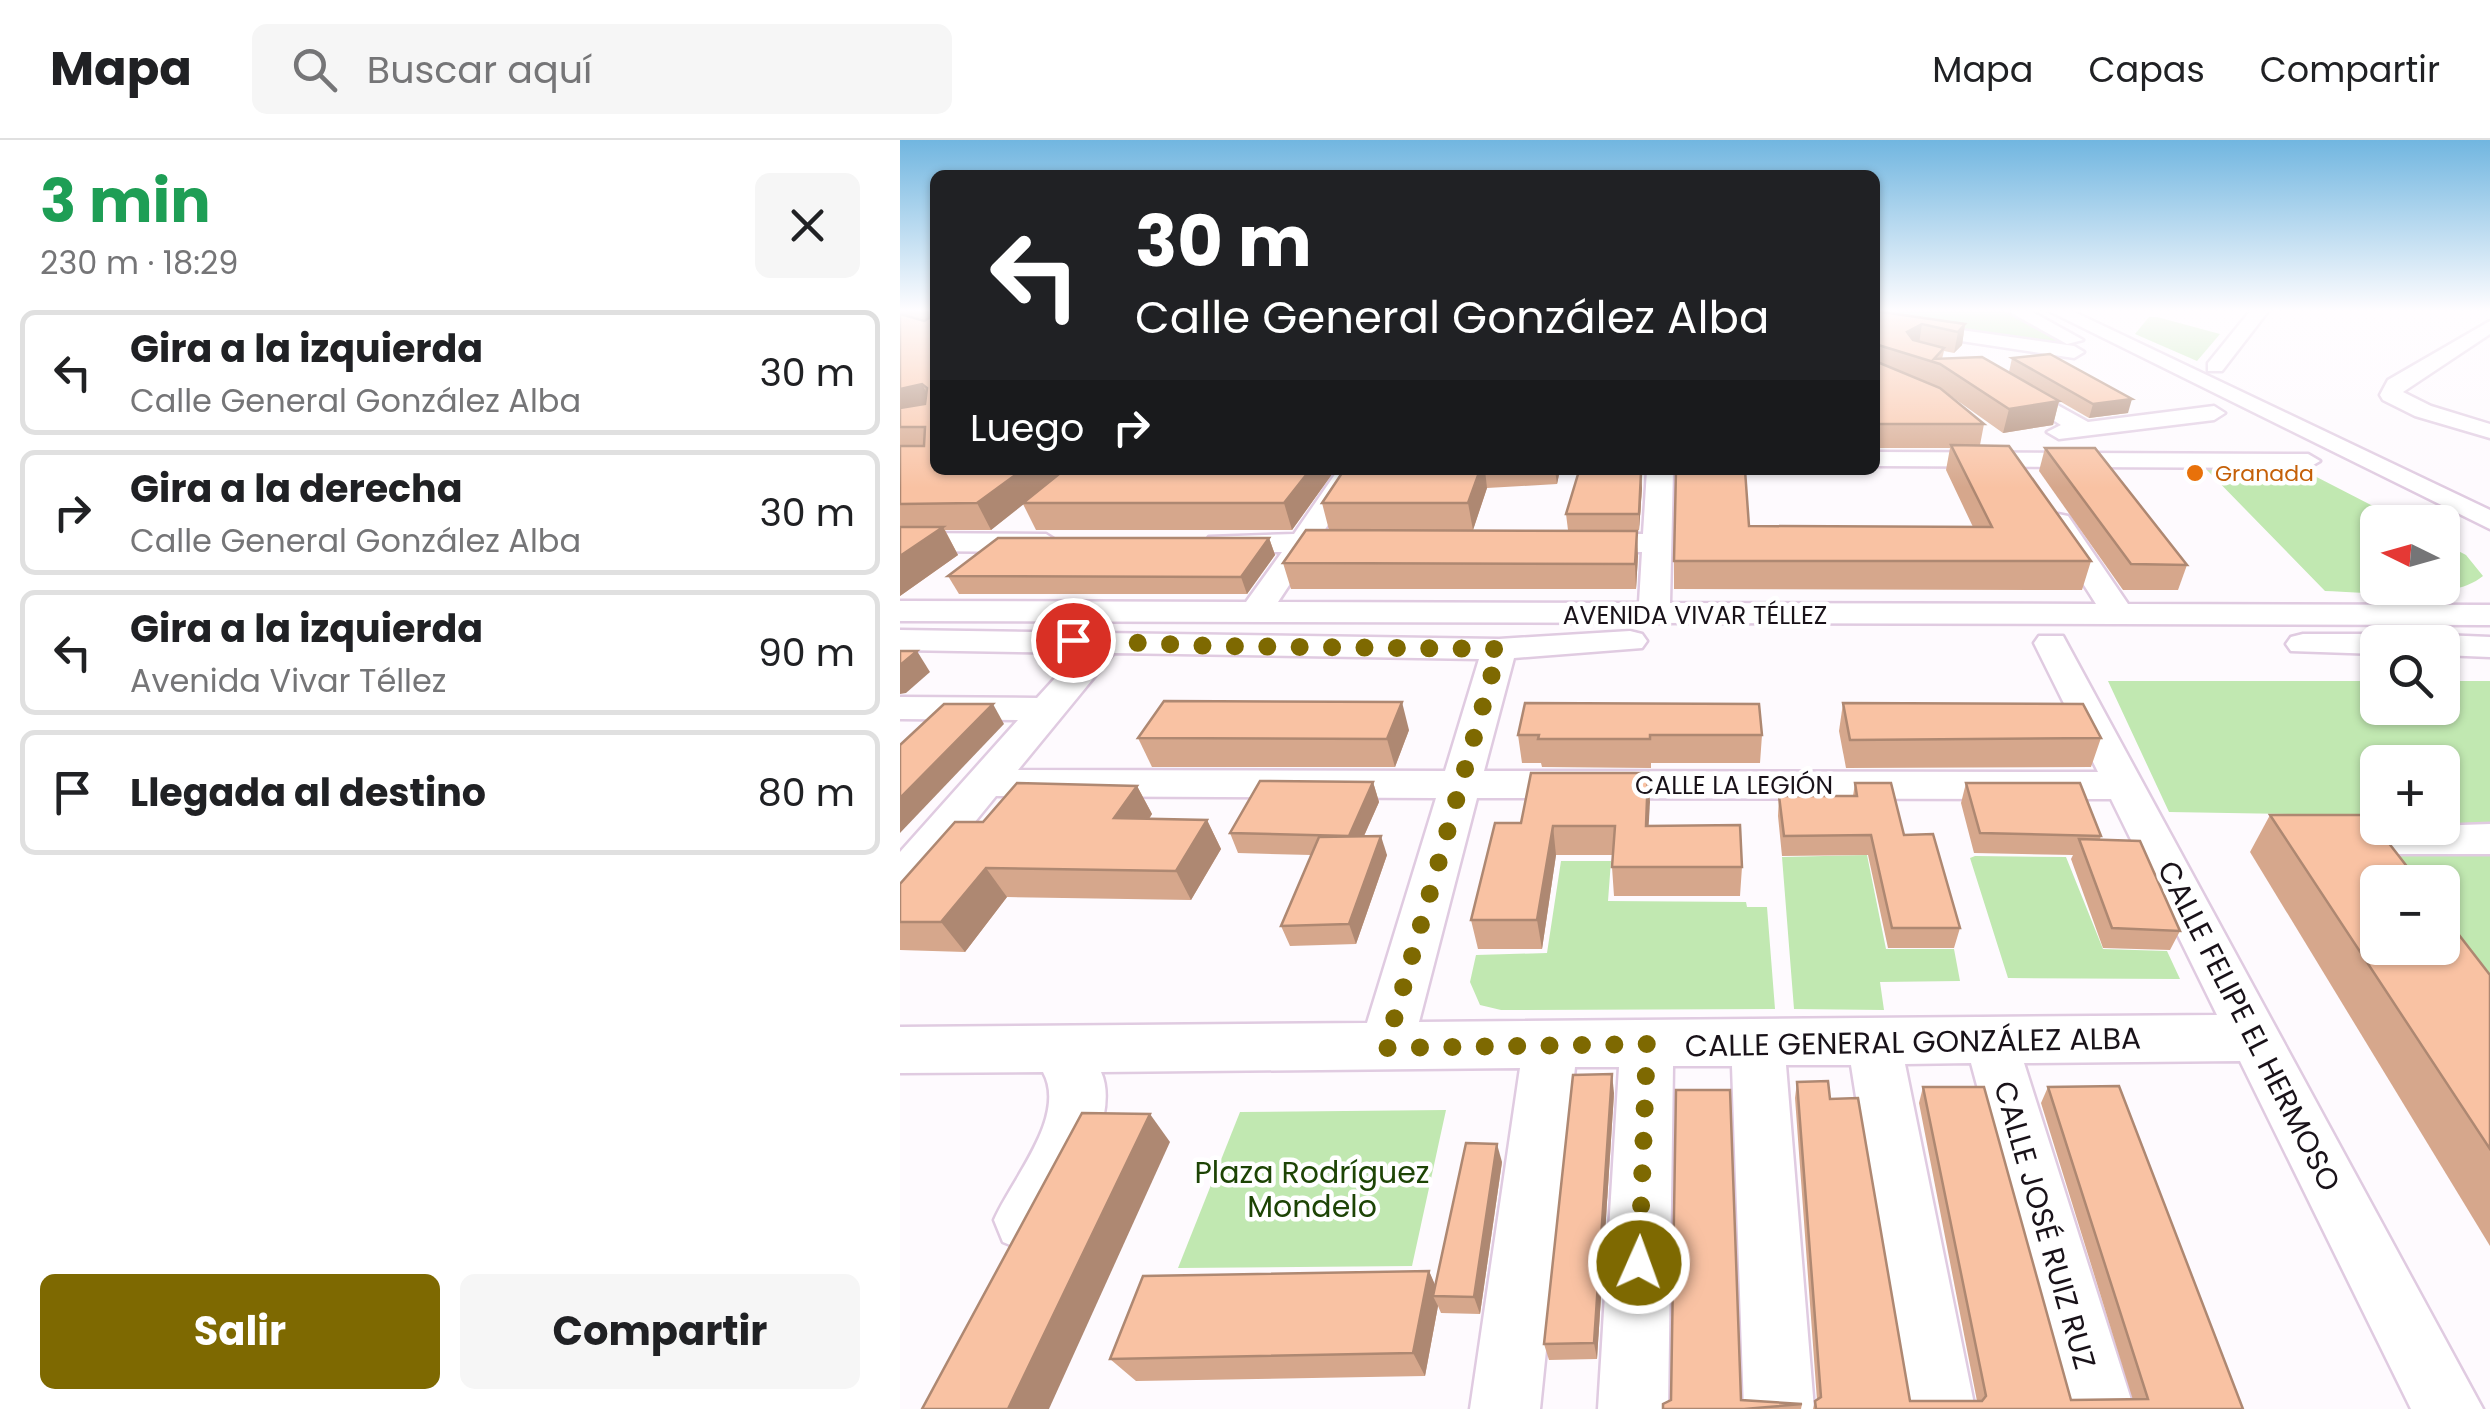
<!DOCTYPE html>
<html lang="es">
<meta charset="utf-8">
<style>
:root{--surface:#fff;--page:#f6f6f6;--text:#202124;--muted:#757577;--line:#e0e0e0;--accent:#7e6901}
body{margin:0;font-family:Poppins,sans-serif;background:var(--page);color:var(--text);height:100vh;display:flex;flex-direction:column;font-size:38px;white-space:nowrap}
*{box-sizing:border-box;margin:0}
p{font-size:32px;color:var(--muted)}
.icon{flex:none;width:55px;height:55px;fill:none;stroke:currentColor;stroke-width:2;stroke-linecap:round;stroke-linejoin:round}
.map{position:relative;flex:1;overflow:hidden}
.sheet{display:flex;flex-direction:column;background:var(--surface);width:900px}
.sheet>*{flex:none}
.top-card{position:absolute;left:30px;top:30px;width:950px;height:305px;border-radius:15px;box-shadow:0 2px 8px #0004;background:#202124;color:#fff;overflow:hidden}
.needle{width:65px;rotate:275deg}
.buttons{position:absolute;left:1460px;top:365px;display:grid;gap:20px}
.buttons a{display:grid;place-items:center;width:100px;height:100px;border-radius:15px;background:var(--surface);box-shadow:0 2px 8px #0004;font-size:50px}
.pin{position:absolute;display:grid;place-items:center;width:85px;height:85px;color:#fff;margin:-42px;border:5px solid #fff;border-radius:50%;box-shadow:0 2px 10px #0007}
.me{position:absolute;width:110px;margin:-55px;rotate:2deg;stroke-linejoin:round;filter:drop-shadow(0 0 8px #0008)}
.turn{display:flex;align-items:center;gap:35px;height:210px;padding:0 40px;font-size:45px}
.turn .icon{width:130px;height:130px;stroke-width:2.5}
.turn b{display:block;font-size:70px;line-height:85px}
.then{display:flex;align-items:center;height:95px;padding:0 40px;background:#0003;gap:20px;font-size:38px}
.round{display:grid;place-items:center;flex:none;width:105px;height:105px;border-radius:15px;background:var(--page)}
.head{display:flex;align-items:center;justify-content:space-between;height:170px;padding:0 40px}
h1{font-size:60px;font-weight:700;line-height:75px;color:#1e9e55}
.action{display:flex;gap:20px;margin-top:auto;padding:20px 40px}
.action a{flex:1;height:115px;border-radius:15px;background:var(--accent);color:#fff;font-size:40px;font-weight:700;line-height:115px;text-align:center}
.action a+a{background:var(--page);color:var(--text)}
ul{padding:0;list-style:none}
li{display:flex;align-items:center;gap:30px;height:125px;margin:0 20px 15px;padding:0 20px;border:5px solid var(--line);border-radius:15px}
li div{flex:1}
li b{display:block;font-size:38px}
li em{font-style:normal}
header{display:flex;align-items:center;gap:60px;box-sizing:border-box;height:140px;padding:0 50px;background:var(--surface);border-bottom:2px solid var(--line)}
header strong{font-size:48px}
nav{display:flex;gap:55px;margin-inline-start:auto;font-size:35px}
.search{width:700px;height:90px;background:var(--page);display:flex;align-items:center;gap:25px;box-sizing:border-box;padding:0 35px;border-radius:15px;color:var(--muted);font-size:38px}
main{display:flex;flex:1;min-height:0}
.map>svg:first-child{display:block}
.green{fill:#c1e8b1;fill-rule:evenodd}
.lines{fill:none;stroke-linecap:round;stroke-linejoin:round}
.minor-casing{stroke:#e0cbe1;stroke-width:5}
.minor{fill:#fff;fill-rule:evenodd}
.wall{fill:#d6a78c}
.shaded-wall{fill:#ae8872}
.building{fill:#f9c2a3;stroke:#ae8872;stroke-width:2.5}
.route{stroke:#7e6901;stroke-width:18;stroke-dasharray:0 32.4}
.food-dot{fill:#e8710a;stroke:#fff;stroke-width:4}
.labels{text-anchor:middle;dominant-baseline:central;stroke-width:9;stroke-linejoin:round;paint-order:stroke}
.far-food-label{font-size:22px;fill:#c56008;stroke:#fff;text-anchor:start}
.street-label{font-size:25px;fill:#191219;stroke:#fff}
.near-street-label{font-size:30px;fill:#191219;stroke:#fff}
.near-park-label{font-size:30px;fill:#1d4405;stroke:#fff}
</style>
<header>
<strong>Mapa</strong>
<div class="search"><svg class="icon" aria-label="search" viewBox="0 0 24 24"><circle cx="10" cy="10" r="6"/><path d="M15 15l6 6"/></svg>Buscar aquí</div>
<nav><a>Mapa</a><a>Capas</a><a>Compartir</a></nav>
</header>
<main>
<section class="sheet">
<div class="head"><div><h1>3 min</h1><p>230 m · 18:29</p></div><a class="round"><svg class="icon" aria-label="close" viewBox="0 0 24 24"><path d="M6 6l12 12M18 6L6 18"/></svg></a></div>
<ul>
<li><svg class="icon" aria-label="left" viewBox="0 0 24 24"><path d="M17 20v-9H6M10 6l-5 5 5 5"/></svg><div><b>Gira a la izquierda</b><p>Calle General González Alba</p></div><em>30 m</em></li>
<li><svg class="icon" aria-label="right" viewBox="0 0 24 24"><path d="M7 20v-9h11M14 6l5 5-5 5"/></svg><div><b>Gira a la derecha</b><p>Calle General González Alba</p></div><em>30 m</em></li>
<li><svg class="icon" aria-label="left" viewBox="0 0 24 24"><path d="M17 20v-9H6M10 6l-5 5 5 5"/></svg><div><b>Gira a la izquierda</b><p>Avenida Vivar Téllez</p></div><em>90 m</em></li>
<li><svg class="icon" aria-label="arrive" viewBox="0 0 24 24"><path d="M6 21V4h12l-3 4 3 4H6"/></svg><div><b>Llegada al destino</b></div><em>80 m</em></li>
</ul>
<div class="action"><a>Salir</a><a>Compartir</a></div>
</section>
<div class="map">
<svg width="1590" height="1269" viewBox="0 0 1590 1269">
<rect width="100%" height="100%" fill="#fefafe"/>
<g class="green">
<path d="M975 170H1102L1180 211 975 180Z"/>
<path d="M1249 177H1257L1320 194 1297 221 1235 194Z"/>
<path d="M1306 329 1403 330 1504 382H1478V448H1542L1543 403 1566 415 1583 436C1551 463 1468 452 1425 451Z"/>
<path d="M1208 541H1477L1478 568H1542L1543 541H1590V855L1543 791 1542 742H1506L1456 675 1269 672ZM1478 622H1542V688H1478Z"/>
<path d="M967 715 986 809H1054L1060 841 980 842 984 870 894 869 882 717Z"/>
<path d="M1075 716 1166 717 1203 809 1267 811 1280 839 1108 838 1070 718Z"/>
<path d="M661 721H711L708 761 846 762 847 767H867L875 869 601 870 580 865 570 842 576 815 647 813Z"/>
<path d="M546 970 512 1126 278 1128 340 972Z"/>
</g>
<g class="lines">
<g class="minor-casing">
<g id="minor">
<path d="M1106 170H1129L1183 200 1167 204Z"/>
<path d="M1147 170H1170L1590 370V389Z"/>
<path d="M1351 170H1369L1322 231H1308V223Z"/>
<path d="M975 178 1174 206 1184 212 1174 218 975 188Z"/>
<path d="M1590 181V194L1503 252 1531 266 1590 284V298L1515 276 1483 260 1480 255 1488 240Z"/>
<path d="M1112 240 1188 282 1314 266 1325 273 1314 280 1159 299 1147 292 1161 285 1105 250 1101 246Z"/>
<path d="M975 312 1408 314 1420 321 1408 328 975 326Z"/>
<path d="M438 330H464L422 394H451L465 403 451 412H411L378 462 739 463 742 412H684L670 403 684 394H743L747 330H773L770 463 1196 464 1144 382 1158 374 1168 376 1228 464 1590 465V485L0 481V461L346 462 382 412H319L305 403 309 397 394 394Z"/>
<path d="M0 393 146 394 160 403 146 412 0 411Z"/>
<path d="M0 490 599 499 730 491 742 494 747 501 742 508 614 518 584 631 1198 632 1134 503 1139 496H1163L1583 1269H1511L1340 921 1124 923 1234 1269H1164L1071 923 1005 924 1075 1269H1005L951 925H886L914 1269H844L832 926H773L768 1269H698L719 927H675L640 1269H570L620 928 201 932C222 978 168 1060 147 1102L125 1111 103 1102 94 1080C111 1040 168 976 143 932L0 933V887L467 883 536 658 96 656 16 754 0 759V712L118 580 0 579V557L137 558 178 513 0 510ZM214 513 579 519 545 631 118 630ZM577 658 1211 659 1317 875 519 882Z"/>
<path d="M1403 494H1478L1494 502H1478V514L1391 511 1386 504 1391 497Z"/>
<path d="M1542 495 1590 497V517L1542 515V502H1527Z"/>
<path d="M1474 684 1478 688 1590 684V714H1474L1459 710 1452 699 1459 688Z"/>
</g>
</g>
<use href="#minor" class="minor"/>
</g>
<g class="wall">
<path d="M0 170H35V330H435L392 390H136L123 364 91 390H45L58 415 0 456Z"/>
<path d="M975 171 1065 184 1062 205 1054 213 1044 211 1042 219 1159 261 1153 285 1103 293 1048 254 1084 284 1080 305 1191 421 1182 450 774 449V421L849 386 1073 387 1046 330 1050 308H975Z"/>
<path d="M1112 218 1228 273 1189 278 1109 232Z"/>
<path d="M1145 308 1287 425 1278 450H1223L1139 331Z"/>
<path d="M444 330H660L657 344 587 348 573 390 738 416 736 449H391L383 423 429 390 422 363Z"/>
<path d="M742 348 739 390H668L666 374Z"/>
<path d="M369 398 375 415 347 454H59L48 436Z"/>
<path d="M943 563 1201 598 1191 627 946 628 939 591Z"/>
<path d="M509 590 495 627H252L238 598Z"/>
<path d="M618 595H862L860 623H751V628L642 627 641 623H622Z"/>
<path d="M748 633V686L842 727 840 756H714L712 727 713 715H656L642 809H578L571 780 621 683Z"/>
<path d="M473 642 479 662 464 696 487 715 456 804 390 806 381 786 411 715 338 713 330 693Z"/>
<path d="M955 643 1004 695 1060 788 1054 808H988L968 715 882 716 878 676 879 656H953Z"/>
<path d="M1066 643 1201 696 1200 699 1280 791 1270 810 1203 808 1171 719 1173 715 1074 713 1061 663Z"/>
<path d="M237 646 252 674 249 679 307 680 321 709 291 760 107 757 65 812 0 810V744L83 682Z"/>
<path d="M1370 675 1590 835V1106L1350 712Z"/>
<path d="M897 942 930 959 1010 1261H1077L1019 963 1023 947 1171 1260H1233L1141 963 1148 947 1343 1269H913L915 1261 917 1260 895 958Z"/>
<path d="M714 953 697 1219 649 1220 644 1204Z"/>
<path d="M602 1022 580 1174 541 1173 538 1166 525 1236 236 1241 210 1219 529 1131 535 1146Z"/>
<path d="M841 1260 902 1264 901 1269H763Z"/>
</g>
<g class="shaded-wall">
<path d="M1022 184 1019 204 1004 213 1007 192Z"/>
<path d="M1065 184 1062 205 1054 213 1058 192Z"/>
<path d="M22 244 34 267 0 275V249Z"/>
<path d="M1232 259 1228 273 1189 278 1193 264Z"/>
<path d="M1159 261 1153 285 1103 293 1109 269Z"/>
<path d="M122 330H167L91 390 77 363Z"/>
<path d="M410 330H435L392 390 384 363Z"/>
<path d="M580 330H585L587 348 573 390 568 363Z"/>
<path d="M655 330H660L657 344Z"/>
<path d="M741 332 742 348 739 390V374Z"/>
<path d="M43 387 58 415 0 456V416Z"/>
<path d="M737 391 738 416 736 449 735 424Z"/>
<path d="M369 398 375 415 347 454 341 437Z"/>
<path d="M17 511 30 532 6 553 0 554V525Z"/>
<path d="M502 562 509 590 495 627 487 599Z"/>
<path d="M93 564 104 584 0 693V658Z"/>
<path d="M748 633 750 662 747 715 746 686Z"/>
<path d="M473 642 479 662 455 716 449 696Z"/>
<path d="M237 646 252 674 230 707 214 678Z"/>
<path d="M307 680 321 709 291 760 276 731Z"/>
<path d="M653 686 656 715 642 809 637 780Z"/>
<path d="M481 696 487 715 456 804 449 784Z"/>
<path d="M86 728 107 757 65 812 41 782Z"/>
<path d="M712 934 714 953 697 1219 694 1203Z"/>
<path d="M250 974 270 1002 149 1269H108Z"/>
<path d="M597 1004 602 1022 580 1174 574 1157Z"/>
<path d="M529 1131 540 1156H533L538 1166 525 1236 513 1213Z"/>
</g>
<g class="building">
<path d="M28 170H35V330H122L77 363 0 364V306H24L25 287H0V268L25 264 27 248 22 244 0 249V174L24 181 29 178Z"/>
<path d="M975 171 1065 184 1058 192 1022 184 1007 192 1013 200 1044 208 1034 219 1082 217 1159 261 1109 269 1040 224 975 204V211Z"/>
<path d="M1150 214 1232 259 1193 264 1112 218Z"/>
<path d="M975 221 1040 248 1084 284H975Z"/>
<path d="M1051 305 1109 306 1191 421H774L776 330H845L849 386 1092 387Z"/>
<path d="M1145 308H1195L1287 425 1231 424Z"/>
<path d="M164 330H410L384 363H123Z"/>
<path d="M444 330H580L568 363H422Z"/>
<path d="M679 331 741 332 739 374H666Z"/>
<path d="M0 387H43L0 416Z"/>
<path d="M406 390 737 391 735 424 383 423Z"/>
<path d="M98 398H369L341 437 48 436Z"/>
<path d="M0 511H17L0 525Z"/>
<path d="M264 561 502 562 487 599 238 598Z"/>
<path d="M625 563 859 564 862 595H750V599H638L639 595H618Z"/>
<path d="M943 563 1183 564 1201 598 950 600Z"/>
<path d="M44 564H93L0 658V605Z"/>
<path d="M631 633H748L746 686 840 685 842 727H712L715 686H653L637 780H571L595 683H621Z"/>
<path d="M360 641 473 642 449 696 330 693Z"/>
<path d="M117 643 237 646 214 678 307 680 276 731 86 728 41 782H0V744L55 682H83Z"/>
<path d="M955 643H991L1004 695 1033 694 1060 788H992L971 695 884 696 879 656H957Z"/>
<path d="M1066 643H1180L1201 696 1080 693Z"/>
<path d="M1370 675H1467L1519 742H1478V808H1542V773L1590 835V1009Z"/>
<path d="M481 696 449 784 381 786 419 697Z"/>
<path d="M1179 699 1240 701 1280 791 1212 788Z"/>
<path d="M712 934 694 1203 644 1204 673 935Z"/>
<path d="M928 941 930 959 958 958 1010 1261H1082L1086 1256 1023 947H1084L1171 1260 1248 1259 1148 947 1219 946 1343 1269H916L915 1261 921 1257 897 942Z"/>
<path d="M776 950H830L841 1260 902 1264 844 1269H763V1264L771 1260Z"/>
<path d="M182 973 250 974 108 1269H22Z"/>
<path d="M566 1003 597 1004 574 1157 533 1156Z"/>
<path d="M529 1131 513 1213 210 1219 243 1136Z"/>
</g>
<linearGradient id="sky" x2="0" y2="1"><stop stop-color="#71b6e0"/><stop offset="0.49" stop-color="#fffdff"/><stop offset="1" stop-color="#fffdff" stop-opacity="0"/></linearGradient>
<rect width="1590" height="348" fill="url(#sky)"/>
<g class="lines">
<path class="route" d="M173 500 312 506 599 509 486 908 747 904 739 1123"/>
</g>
<circle class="food-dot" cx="1295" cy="333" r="10"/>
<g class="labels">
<g class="far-food-label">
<text x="1315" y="333">Granada</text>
</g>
<g class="street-label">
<text x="795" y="475">AVENIDA VIVAR TÉLLEZ</text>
<text x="834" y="645">CALLE LA LEGIÓN</text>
</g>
<g class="near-street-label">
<text transform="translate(1349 886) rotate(63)">CALLE FELIPE EL HERMOSO</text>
<text transform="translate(1013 902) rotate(-1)">CALLE GENERAL GONZÁLEZ ALBA</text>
<text transform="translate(1145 1085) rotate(74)">CALLE JOSÉ RUIZ RUZ</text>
</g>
<g class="near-park-label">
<text x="412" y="1032">Plaza Rodríguez<tspan x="412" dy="34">Mondelo</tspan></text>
</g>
</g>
</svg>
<div class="buttons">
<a><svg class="needle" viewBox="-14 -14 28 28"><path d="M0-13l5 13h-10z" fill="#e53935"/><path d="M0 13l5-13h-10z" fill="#757577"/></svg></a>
<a><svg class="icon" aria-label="search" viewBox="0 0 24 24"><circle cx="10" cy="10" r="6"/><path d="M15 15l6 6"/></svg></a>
<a>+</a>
<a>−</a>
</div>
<div class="pin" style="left:173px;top:500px;background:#d93025"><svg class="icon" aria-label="arrive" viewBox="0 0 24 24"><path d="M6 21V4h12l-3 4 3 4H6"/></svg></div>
<svg class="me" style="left:739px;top:1123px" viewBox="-20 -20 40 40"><circle r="17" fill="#7e6901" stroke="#fff" stroke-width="3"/><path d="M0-11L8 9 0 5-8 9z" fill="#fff"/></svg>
<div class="top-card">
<div class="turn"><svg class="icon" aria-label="left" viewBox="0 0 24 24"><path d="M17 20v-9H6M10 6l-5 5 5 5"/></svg><div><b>30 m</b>Calle General González Alba</div></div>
<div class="then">Luego<svg class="icon" aria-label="right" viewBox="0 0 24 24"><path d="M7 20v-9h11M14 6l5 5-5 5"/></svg></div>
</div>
</div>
</main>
